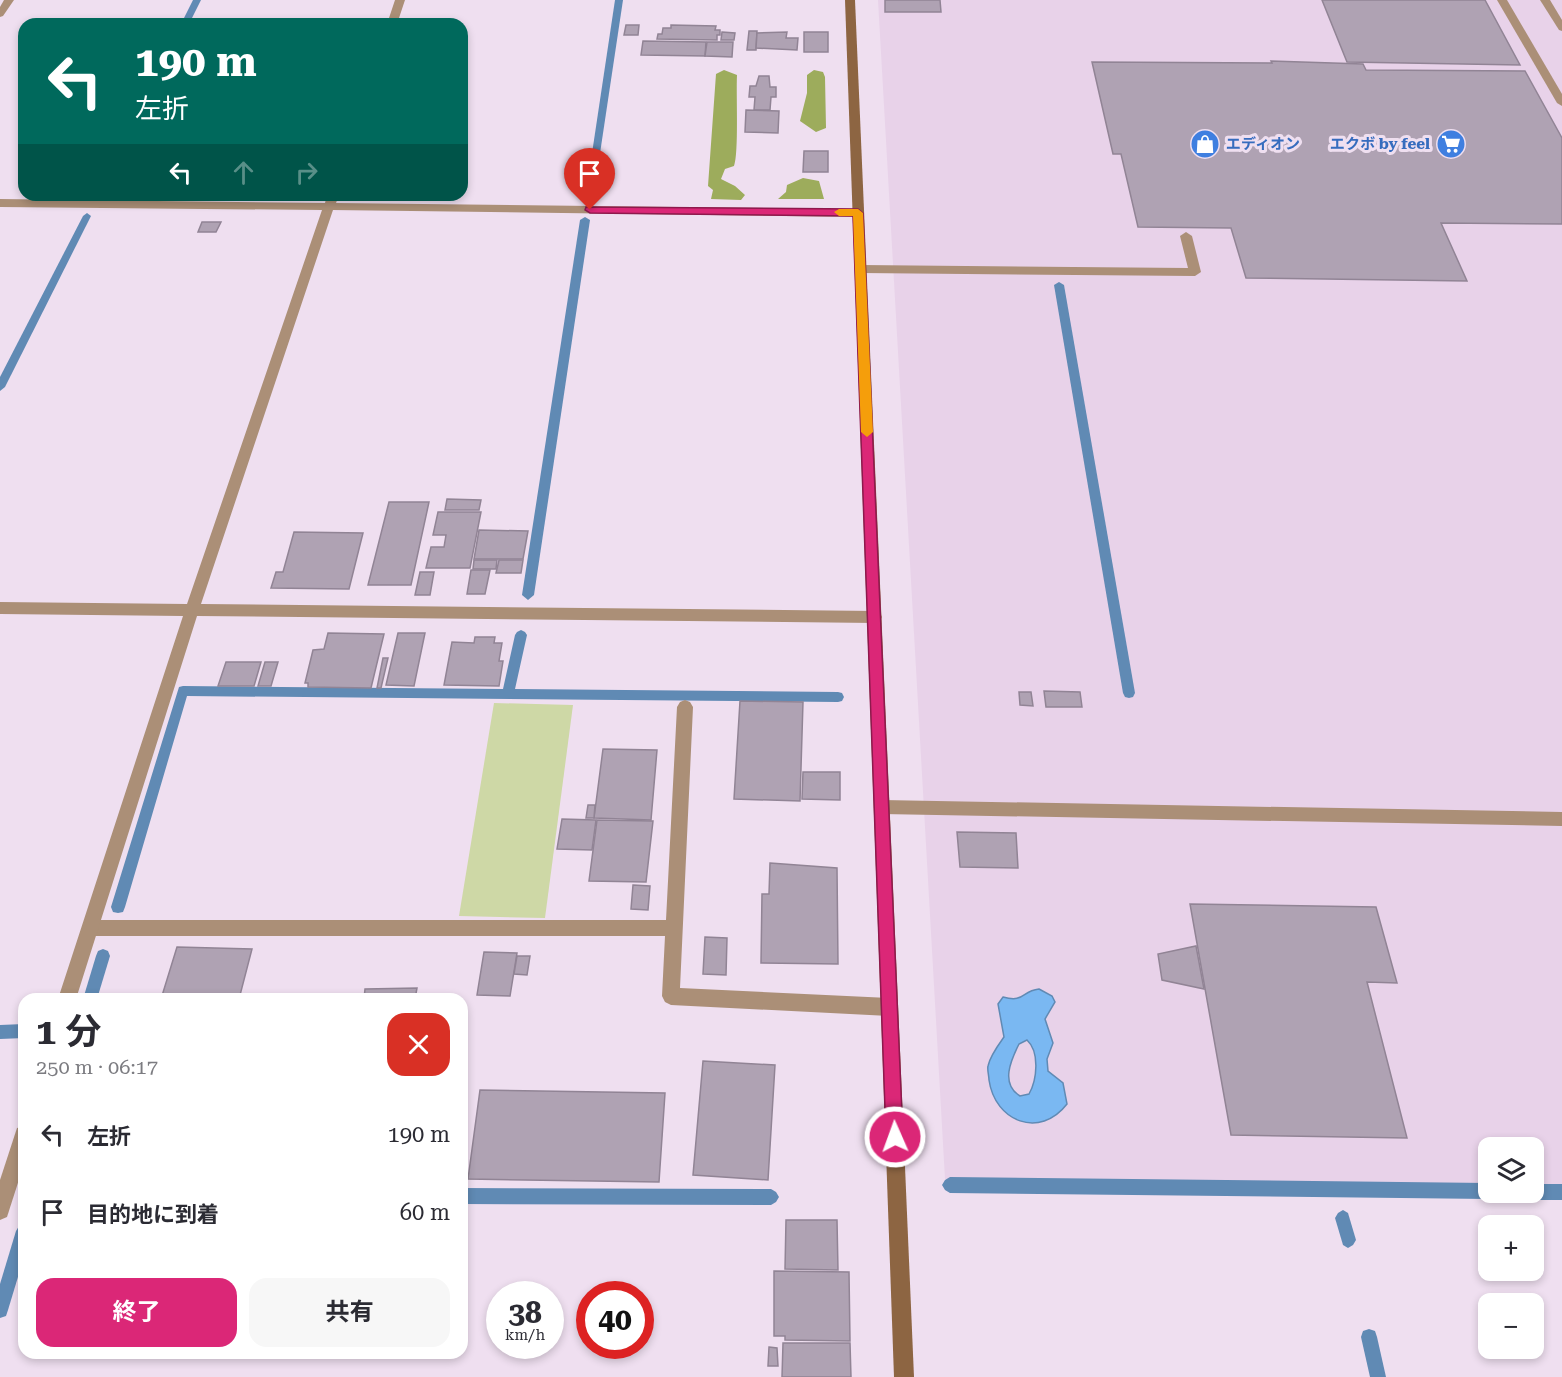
<!DOCTYPE html>
<html lang="ja">
<meta charset="utf-8">
<style>
:root{--surface:#fff;--page:#f7f7f7;--text:#2b2b33;--muted:#7c7c81;--accent:#db2777}
body{margin:0;font-family:"Roboto Serif","Noto Sans JP",serif;background:var(--page);color:var(--text);height:100vh;display:flex;flex-direction:column;font-size:22px;white-space:nowrap}
*{box-sizing:border-box;margin:0}
p{font-size:20px;color:var(--muted)}
.icon{flex:none;width:33px;height:33px;fill:none;stroke:currentColor;stroke-width:2;stroke-linecap:round;stroke-linejoin:round}
.map{position:relative;flex:1;overflow:hidden}
.drawer{position:absolute;left:18px;top:993px;width:450px;height:366px;display:flex;flex-direction:column;background:var(--surface);border-radius:18px;box-shadow:0 3px 9px #0003}
.drawer>*{flex:none}
.top-card{position:absolute;left:18px;top:18px;width:450px;height:183px;border-radius:18px;box-shadow:0 3px 9px #0003;background:#00695c;color:#fff;overflow:hidden}
.controls{position:absolute;left:1478px;top:1137px;display:grid;gap:12px}
.controls a{display:grid;place-items:center;width:66px;height:66px;border-radius:12px;background:var(--surface);box-shadow:0 3px 9px #0003;font-size:30px}
.speed{position:absolute;left:486px;top:1281px;display:flex;gap:12px;font-size:30px;font-weight:700;text-align:center}
.speed>*{display:grid;place-content:center;width:78px;height:78px;border-radius:50%;background:var(--surface);box-shadow:0 3px 9px #0003;line-height:1}
.speed small{font-size:15px;font-weight:400}
.speed .limit{border:9px solid #d22;background:#fff;color:#111}
.pin{position:absolute;display:grid;place-items:center;width:51px;height:51px;color:#fff;margin:-62px -26px;border-radius:50% 50% 50% 0;rotate:-45deg;box-shadow:0 0 6px #0007}
.pin .icon{rotate:45deg}
.me{position:absolute;width:66px;margin:-33px;rotate:358deg;stroke-linejoin:round;filter:drop-shadow(0 0 4px #0008)}
.turn{display:flex;align-items:center;gap:21px;height:126px;padding:0 18px;font-size:27px}
.turn .icon{width:78px;height:78px;stroke-width:2.5}
.turn b{display:block;font-size:42px;line-height:51px}
.lanes{display:flex;align-items:center;height:57px;padding:0 18px;background:#0003;justify-content:center;gap:30px;direction:ltr}
.lanes .off{opacity:.35}
.round{display:grid;place-items:center;flex:none;width:63px;height:63px;border-radius:18px;background:var(--page)}
.head{display:flex;align-items:center;justify-content:space-between;height:102px;padding:0 18px}
h1{font-size:36px;font-weight:700;line-height:45px}
.primary-button{display:flex;gap:12px;margin-top:auto;padding:12px 18px}
.primary-button a{flex:1;height:69px;border-radius:18px;background:var(--accent);color:#fff;font-size:24px;font-weight:700;line-height:69px;text-align:center}
.primary-button a+a{background:var(--page);color:var(--text)}
ul{padding:0;list-style:none}
li{display:flex;align-items:center;gap:18px;height:78px;padding:0 18px}
li div{flex:1}
li b{display:block;font-size:22px}
li em{font-style:normal}
.map>svg:first-child{display:block}
.built{fill:#e8d2e9}
.green{fill:#ced8a6}
.forest{fill:#9dac5c}
.water{fill:#7ab8f2;stroke:#608ab4;stroke-width:1.5;fill-rule:evenodd}
.lines{fill:none;stroke-linecap:round;stroke-linejoin:round}
.stream{fill:#608ab4;fill-rule:evenodd}
.building{fill:#afa2b3;stroke:#918495;stroke-width:1.5}
.lane{fill:#ab8f77;fill-rule:evenodd}
.street{fill:#ab8f77;fill-rule:evenodd}
.secondary{fill:#8d6542;fill-rule:evenodd}
.route{fill:#db2777;stroke:#8e194d;stroke-width:1.5}
.slow{fill:#f59e0b}
.labels{text-anchor:middle;dominant-baseline:central;stroke-width:6;stroke-linejoin:round;paint-order:stroke}
.far-shop-label{font-size:15px;font-weight:bold;fill:#366cbe;stroke:#efdff0;text-anchor:start}
</style>
<div class="map">
<svg width="1562" height="1377" viewBox="0 0 1562 1377">
<rect width="100%" height="100%" fill="#efdff0"/>
<path class="built" d="M878 0H1562V1187H1533V1148H1488V1186L945 1179Z"/>
<path class="green" d="M494 703 573 705 545 918 459 916Z"/>
<g class="forest">
<path d="M724 70 737 75C736 94 739 153 734 166L725 169 721 179 735 186 745 195 741 200 711 199 713 190 708 186 716 74Z"/>
<path d="M814 70 823 72 825 77 826 128 816 132 800 121 807 93V75Z"/>
<path d="M803 178 819 181 824 199H778L786 192 787 185Z"/>
</g>
<path class="water" d="M1039 989 1052 996 1055 1002 1045 1019 1053 1043 1047 1059 1048 1071 1063 1083 1067 1104C1040 1139 995 1122 989 1080 989 1076 987 1069 988 1066 990 1056 999 1044 1004 1037L998 1004 1003 997C1025 1003 1021 991 1039 989ZM1027 1040C1040 1052 1037 1080 1029 1094L1020 1096C1000 1084 1011 1060 1019 1044Z"/>
<g class="lines">
<g class="stream">
<path d="M193 0H201L189 24H181Z"/>
<path d="M615 0H623L593 200 589 203 585 200Z"/>
<path d="M93 195H101V196L97 199Z"/>
<path d="M87 213 91 216 5 387 0 391V377L83 216Z"/>
<path d="M585 217 590 220 534 595 528 600 522 595 580 220Z"/>
<path d="M1059 282 1064 285 1135 693 1133 697 1129 698 1125 697 1123 693 1054 285Z"/>
<path d="M521 630 525 632 527 635 515 689 838 692 842 693 844 697 842 701 838 702 187 696 125 907 123 912 118 913 113 912 111 907 179 687 183 686 503 689 515 635 517 632Z"/>
<path d="M103 949 108 951 110 956 97 999H83L96 956 98 951Z"/>
<path d="M24 1024V1038L0 1039V1025Z"/>
<path d="M950 1177 1488 1183V1192H1495L1493 1196 1488 1199 950 1193 945 1190 942 1185 945 1180Z"/>
<path d="M1533 1184H1562V1200H1533L1528 1197 1526 1192H1533Z"/>
<path d="M462 1188 771 1189 776 1192 779 1197 776 1202 771 1205 462 1204Z"/>
<path d="M1343 1210 1348 1213 1356 1240 1353 1245 1348 1248 1343 1245 1335 1218 1338 1213Z"/>
<path d="M24 1223V1257L8 1310 6 1316 0 1318V1284L16 1231 19 1226Z"/>
<path d="M1369 1329 1375 1331 1377 1337 1386 1377H1370L1361 1337 1363 1331Z"/>
</g>
</g>
<g class="building">
<path d="M885 0H940L941 12H885Z"/>
<path d="M1322 0H1485L1520 65 1347 62Z"/>
<path d="M626 25H639L638 35H624Z"/>
<path d="M671 25 716 26 715 30H720V35H717V40L657 39 658 34H662L663 28H671Z"/>
<path d="M749 31H757L756 50H747Z"/>
<path d="M722 32 735 33 734 40H721Z"/>
<path d="M787 32 786 38H798L797 50 756 48 757 33Z"/>
<rect x="804" y="32" width="24" height="20"/>
<path d="M643 41 706 42 705 56 641 55Z"/>
<path d="M707 42H733L732 57 705 56Z"/>
<path d="M1271 61 1363 64 1366 70 1525 71 1562 138V224L1441 223 1467 281 1246 278 1231 228 1138 227 1121 154H1113L1092 62 1272 63Z"/>
<path d="M759 76H769L770 87H776V97H771L770 110H754L755 97H749L750 86H756Z"/>
<path d="M746 110 779 111 778 133 745 132Z"/>
<path d="M804 151H828V172H803Z"/>
<path d="M202 222H221L216 232H198Z"/>
<path d="M447 499 481 500 479 510H445Z"/>
<path d="M389 502H429L411 585H368Z"/>
<path d="M438 512H481L470 568H426L431 547H444L446 535H433Z"/>
<path d="M479 530 528 531 523 559H474Z"/>
<path d="M294 532 363 533 349 589 271 588 276 572H283Z"/>
<path d="M474 560H497L496 569H473Z"/>
<path d="M499 560H523L521 573H496Z"/>
<path d="M471 570H490L485 594H467Z"/>
<path d="M420 572H434L430 595H415Z"/>
<path d="M328 633 384 634 371 688 308 687V683H305L313 650 324 649Z"/>
<path d="M398 633H425L414 686 386 685Z"/>
<path d="M475 637H495L494 643H502L499 661H503L499 686 444 685 452 642 474 643Z"/>
<path d="M383 658H388L381 688H377Z"/>
<path d="M226 662H261L254 686H218Z"/>
<path d="M265 662H278L271 686H258Z"/>
<path d="M1044 691 1080 692 1082 707H1046Z"/>
<path d="M1019 692H1031L1033 706 1020 705Z"/>
<path d="M740 701 803 702 800 801 734 799Z"/>
<path d="M603 749 657 750 651 820 594 818Z"/>
<path d="M803 772H840V800L802 799Z"/>
<path d="M588 805H595L594 818H586Z"/>
<path d="M562 819 596 820 592 850 557 849Z"/>
<path d="M597 820 653 821 646 882 589 881Z"/>
<path d="M957 832 1016 833 1018 868 960 867Z"/>
<path d="M770 863 837 868 838 964 761 963 762 894H769Z"/>
<path d="M633 885 650 886 648 910 631 909Z"/>
<path d="M1190 904 1376 907 1397 983 1367 982 1407 1138 1231 1135Z"/>
<path d="M705 937 727 938 726 975 703 974Z"/>
<path d="M1196 946 1204 989 1162 980 1158 954Z"/>
<path d="M177 947 252 949 239 999H161Z"/>
<path d="M484 952 517 953 510 996 477 995Z"/>
<path d="M517 956H530L527 975 514 974Z"/>
<path d="M417 988 415 999H364L365 989Z"/>
<path d="M703 1061 775 1065 768 1180 693 1175Z"/>
<path d="M480 1090 665 1093 659 1182 468 1179Z"/>
<path d="M786 1220H837L838 1270 785 1269Z"/>
<path d="M774 1271 849 1272 850 1341 785 1340V1336H774Z"/>
<path d="M783 1343H850L851 1377H782Z"/>
<path d="M769 1347 777 1348 778 1366H768Z"/>
</g>
<g class="lines">
<g class="lane">
<path d="M1497 0H1507L1562 94V106L1557 103Z"/>
<path d="M1540 0H1550L1562 20V31L1559 30Z"/>
<path d="M1186 232 1192 236 1201 272 1195 276 861 273 855 269 861 265 1188 268 1180 236Z"/>
<path d="M685 700 690 702 693 707 680 988 889 998 895 1001 898 1007 895 1013 889 1016 671 1005 665 1002 662 996 665 936H90L84 934 82 928 84 922 90 920H666L677 707 680 702Z"/>
<path d="M882 800 1562 812V826L882 814 876 812 874 807 876 802Z"/>
</g>
<g class="street">
<path d="M4 0H14L3 16 0 17V7Z"/>
<path d="M395 0H405L397 24H387Z"/>
<path d="M327 195H339L336 203 858 209 864 213 858 217 333 210 201 604 875 611 880 613 882 617 880 621 875 623 197 616 76 999H58L183 616 0 614V602L187 604 322 210 0 207V199L325 203Z"/>
<path d="M24 1126V1164L7 1217 0 1220V1180L17 1128Z"/>
</g>
<path class="secondary" d="M845 0H855L914 1377H894Z"/>
</g>
<path class="route" d="M586 207 858 209 863 213 903 1137 901 1143 895 1146 889 1143 886 1137 853 216 590 213 585 210Z"/>
<path class="slow" d="M858 209 863 213 873 432 867 437 861 432 853 216H839L834 212 839 209Z"/>
<defs>
<g id="shop-disc" transform="scale(1.5)"><circle r="9.5" fill="#3f7fe0" stroke="#efdff0"/><path d="M-5-2.5h2.3a2.7 3.5 0 0 1 5.4 0H5L5.5 6h-11ZM-1.5-2.5h3a1.5 2.3 0 0 0-3 0Z" fill="#fff"/></g>
<g id="supermarket-disc" transform="scale(1.5)"><circle r="9.5" fill="#3f7fe0" stroke="#efdff0"/><path d="M-6-5.5h2.5l.6 2H6L4.5 2H-2.5L-4.4-4H-6ZM-1.5 3.2a1.3 1.3 0 1 0 .1 0ZM3 3.2a1.3 1.3 0 1 0 .1 0Z" fill="#fff"/></g>
</defs>
<g fill-rule="evenodd">
<use href="#shop-disc" x="1205" y="144"/>
<use href="#supermarket-disc" x="1451" y="144"/>
</g>
<g class="labels">
<g class="far-shop-label">
<text x="1226" y="144">エディオン</text>
<text x="1430" y="144" text-anchor="end">エクボ by feel</text>
</g>
</g>
</svg>
<div class="controls">
<a><svg class="icon" aria-label="layers" viewBox="0 0 24 24"><path d="M12 4l9 5-9 5-9-5zM3 14l9 5 9-5"/></svg></a>
<a>+</a>
<a>−</a>
</div>
<div class="speed"><div>38<small>km/h</small></div><div class="limit">40</div></div>
<div class="pin" style="left:590px;top:210px;background:#d93025"><svg class="icon" aria-label="arrive" viewBox="0 0 24 24"><path d="M6 21V4h12l-3 4 3 4H6"/></svg></div>
<svg class="me" style="left:895px;top:1137px" viewBox="-20 -20 40 40"><circle r="17" fill="#db2777" stroke="#fff" stroke-width="3"/><path d="M0-11L8 9 0 5-8 9z" fill="#fff"/></svg>
<div class="top-card">
<div class="turn"><svg class="icon" aria-label="left" viewBox="0 0 24 24"><path d="M17 20v-9H6M10 6l-5 5 5 5"/></svg><div><b>190 m</b>左折</div></div>
<div class="lanes"><svg class="icon" aria-label="left" viewBox="0 0 24 24"><path d="M17 20v-9H6M10 6l-5 5 5 5"/></svg><svg class="icon off" aria-label="ahead" viewBox="0 0 24 24"><path d="M12 20V5M6 11l6-6 6 6"/></svg><svg class="icon off" aria-label="right" viewBox="0 0 24 24"><path d="M7 20v-9h11M14 6l5 5-5 5"/></svg></div>
</div>
<section class="drawer">
<div class="head"><div><h1>1 分</h1><p>250 m · 06:17</p></div><a class="round" style="background:#d93025;color:#fff"><svg class="icon" aria-label="close" viewBox="0 0 24 24"><path d="M6 6l12 12M18 6L6 18"/></svg></a></div>
<ul>
<li><svg class="icon" aria-label="left" viewBox="0 0 24 24"><path d="M17 20v-9H6M10 6l-5 5 5 5"/></svg><div><b>左折</b></div><em>190 m</em></li>
<li><svg class="icon" aria-label="arrive" viewBox="0 0 24 24"><path d="M6 21V4h12l-3 4 3 4H6"/></svg><div><b>目的地に到着</b></div><em>60 m</em></li>
</ul>
<div class="primary-button"><a>終了</a><a>共有</a></div>
</section>
</div>
